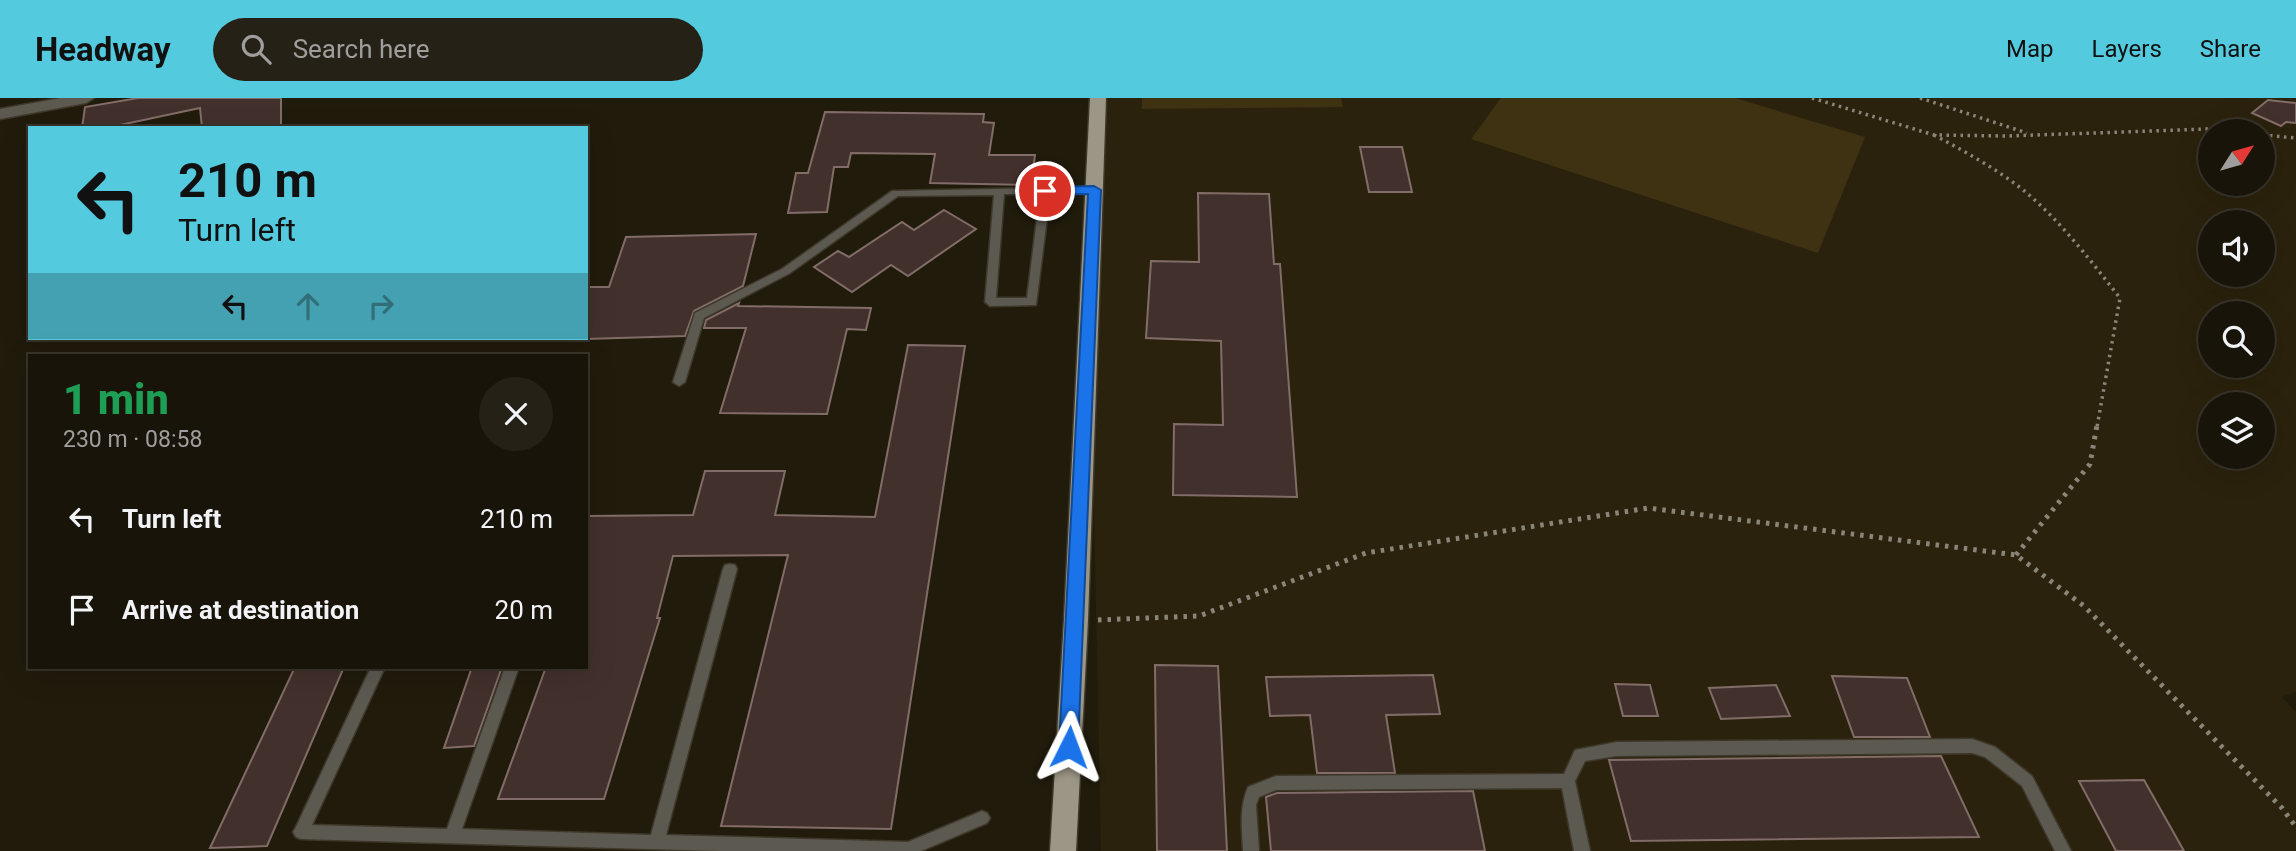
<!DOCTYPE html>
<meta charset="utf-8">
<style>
:root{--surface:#191409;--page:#262117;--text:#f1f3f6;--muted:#9f9e9c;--line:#37332a;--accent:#54cade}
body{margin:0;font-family:Roboto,sans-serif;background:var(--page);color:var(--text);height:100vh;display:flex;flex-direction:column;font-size:26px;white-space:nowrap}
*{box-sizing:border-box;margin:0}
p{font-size:23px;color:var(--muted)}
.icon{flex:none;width:38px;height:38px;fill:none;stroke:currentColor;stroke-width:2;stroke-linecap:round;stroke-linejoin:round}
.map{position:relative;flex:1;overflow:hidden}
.side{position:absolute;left:28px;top:256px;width:560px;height:315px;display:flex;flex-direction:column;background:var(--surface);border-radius:0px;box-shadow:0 7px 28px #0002,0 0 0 2px var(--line)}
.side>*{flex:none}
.top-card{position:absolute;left:28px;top:28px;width:560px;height:214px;border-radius:0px;box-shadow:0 7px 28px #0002,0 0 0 2px var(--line);background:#54cade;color:#111;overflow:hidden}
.needle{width:46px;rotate:53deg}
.tools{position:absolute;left:2198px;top:21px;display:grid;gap:14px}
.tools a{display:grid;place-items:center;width:77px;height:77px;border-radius:50%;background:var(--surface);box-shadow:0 7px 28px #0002,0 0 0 2px var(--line);font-size:35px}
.pin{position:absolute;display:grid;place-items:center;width:60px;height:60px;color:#fff;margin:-30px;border:4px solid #fff;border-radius:50%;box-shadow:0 2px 7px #0007}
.me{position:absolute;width:77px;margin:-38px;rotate:3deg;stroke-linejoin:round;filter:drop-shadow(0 0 5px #0008)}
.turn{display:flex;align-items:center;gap:24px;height:147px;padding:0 35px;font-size:32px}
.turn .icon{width:91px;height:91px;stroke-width:2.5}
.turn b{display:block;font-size:49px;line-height:60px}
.lanes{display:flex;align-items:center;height:66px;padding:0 35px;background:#0003;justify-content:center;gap:35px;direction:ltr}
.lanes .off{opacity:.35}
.round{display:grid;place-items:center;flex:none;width:74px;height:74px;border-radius:37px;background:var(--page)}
.overview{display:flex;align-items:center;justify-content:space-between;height:119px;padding:0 35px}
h1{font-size:42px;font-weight:800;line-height:52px;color:#1e9e55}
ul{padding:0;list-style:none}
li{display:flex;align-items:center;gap:21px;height:91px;padding:0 35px}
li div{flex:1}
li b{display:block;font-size:26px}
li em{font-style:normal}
header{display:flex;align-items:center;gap:42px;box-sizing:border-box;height:98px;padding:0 35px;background:var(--accent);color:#111}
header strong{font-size:33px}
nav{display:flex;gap:38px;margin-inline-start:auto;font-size:24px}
.search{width:490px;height:63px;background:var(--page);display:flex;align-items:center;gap:18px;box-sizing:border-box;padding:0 24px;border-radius:38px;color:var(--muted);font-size:26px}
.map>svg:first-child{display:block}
.built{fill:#2a220c;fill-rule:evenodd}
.green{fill:#3e3213}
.building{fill:#42302c;stroke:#826c68;stroke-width:2}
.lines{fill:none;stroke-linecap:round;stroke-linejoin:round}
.lane-casing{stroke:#3e382a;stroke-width:3}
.street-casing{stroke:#3e382a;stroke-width:3}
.primary-casing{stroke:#3e382a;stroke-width:3}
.path-far1{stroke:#8a8578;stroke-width:3.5;stroke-dasharray:2.5 4.5;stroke-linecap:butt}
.path{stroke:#8a8578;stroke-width:5;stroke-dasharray:3.5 6;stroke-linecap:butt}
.lane{fill:#5c5951;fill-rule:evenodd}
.street{fill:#5c5951;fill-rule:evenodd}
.primary{fill:#9c9686;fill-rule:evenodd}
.route{fill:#1a73e8;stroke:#114b97;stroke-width:2}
</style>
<header>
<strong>Headway</strong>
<div class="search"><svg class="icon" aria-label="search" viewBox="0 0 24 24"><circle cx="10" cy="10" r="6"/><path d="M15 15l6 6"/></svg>Search here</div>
<nav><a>Map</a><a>Layers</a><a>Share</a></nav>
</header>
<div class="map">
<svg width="2296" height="753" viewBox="0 0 2296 753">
<rect width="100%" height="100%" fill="#211b0c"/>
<path class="built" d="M1096 0H2296V594L2282 599 2296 614V753H1101L1088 126ZM2210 33H2263V86H2210ZM2210 124H2263V177H2210ZM2210 215H2263V268H2210ZM2210 306H2263V359H2210Z"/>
<g class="green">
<path d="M1142 0H1341L1343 9 1142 11Z"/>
<path d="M1501 0H1735L1865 39 1818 155 1471 41Z"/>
</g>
<g class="building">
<path d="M138 0H281V30H202L200 10 106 30H82L85 9Z"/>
<path d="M2268 2 2296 5V25L2286 24 2281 28 2252 15Z"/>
<path d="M825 14 984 16 983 24 994 25 989 57H1035L1031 87 930 85 935 56 851 55 848 69H834L827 114 788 115 796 75H808Z"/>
<path d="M1360 49H1402L1412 94H1369Z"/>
<path d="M1198 95 1269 96 1274 166H1280L1297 399 1173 397 1174 326 1223 327 1221 243 1146 240 1151 163 1199 164Z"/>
<path d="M944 112 976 131 908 178 891 167 852 194 814 169 838 153 849 159 902 124 914 132Z"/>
<path d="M756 136 743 188 694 213 685 238 586 241V189H609L626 139Z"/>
<path d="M739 205 738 208 871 210 866 232 847 231 827 316 720 315 746 230H704L706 222Z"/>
<path d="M908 247 965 248 891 731 721 728 788 457 673 458 657 520H660L604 701H498L546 569H586V418L693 417 705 373H785L775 417 875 419Z"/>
<path d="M1155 567 1218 568 1227 753H1157Z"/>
<path d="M295 569H344L267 748 210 750Z"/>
<path d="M472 569H502L474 648 444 650Z"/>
<path d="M1433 577 1440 616 1386 617 1395 675H1317L1310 617 1270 618 1266 579Z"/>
<path d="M1832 578 1907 580 1930 639H1854Z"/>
<path d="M1615 586 1650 587 1658 618H1623Z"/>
<path d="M1776 587 1790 618 1721 621 1709 590Z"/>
<path d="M1941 658 1979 739 1631 743 1609 662Z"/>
<path d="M2144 682 2184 753H2116L2079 683Z"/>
<path d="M1473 693 1485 753H1271L1266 699 1277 695Z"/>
</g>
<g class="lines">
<g class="lane-casing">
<g id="lane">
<path d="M1094 89 1099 92 1098 94 1050 96 1036 207 990 208 985 204 994 97 898 98 790 175 704 220 685 284 679 288 673 284 695 215 782 171 892 93ZM1004 96H1040L1027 200H996Z"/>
<path d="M730 466 735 467 737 471 666 737 908 744 982 713 987 715 990 720 987 725 921 753H719L301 741 296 739 293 734 296 729 371 569H385L312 727 447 731 505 569H519L462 731 651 737 723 471 725 467Z"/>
<path d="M1972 641 1995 649 2032 678 2071 753H2055L2022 688 1985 659 1972 655 1617 658 1585 663 1575 683 1590 753H1574L1562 690 1276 692 1259 699 1256 707 1259 753H1243C1242 731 1239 710 1248 689L1276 678 1564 676 1575 652 1617 644Z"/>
</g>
</g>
<g class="street-casing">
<path id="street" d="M61 0H94L86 5 0 21V11Z"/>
</g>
<g class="primary-casing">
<path id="primary" d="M1090 0H1106L1088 522 1076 753H1050L1064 522Z"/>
</g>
<g class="path-far1">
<path d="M1812 0 1934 37 2007 38 2207 31 2232 33"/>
<path d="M1920 0 2027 35"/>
<path d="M1934 37C1964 53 1995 70 2022 91 2060 122 2090 162 2120 200L2097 329"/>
<path d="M2263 37 2296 40"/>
</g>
<g class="path">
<path d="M2016 457 2090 366 2097 327"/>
<path d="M1098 522 1199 518 1366 455 1648 410 2016 457 2084 508 2282 710 2296 729"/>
</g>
<use href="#lane" class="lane"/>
<use href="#street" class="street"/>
<use href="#primary" class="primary"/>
</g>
<path class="route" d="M1094 88 1101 92 1078 649 1075 655 1069 658 1062 655 1059 649 1088 96 1045 97 1039 93 1045 89Z"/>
</svg>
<div class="tools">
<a><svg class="needle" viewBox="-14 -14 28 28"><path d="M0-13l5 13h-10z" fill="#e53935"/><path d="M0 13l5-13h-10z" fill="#9f9e9c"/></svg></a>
<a><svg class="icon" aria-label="sound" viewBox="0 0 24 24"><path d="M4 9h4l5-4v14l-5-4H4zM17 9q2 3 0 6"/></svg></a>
<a><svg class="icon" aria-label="search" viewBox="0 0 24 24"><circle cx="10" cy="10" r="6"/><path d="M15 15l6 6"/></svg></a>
<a><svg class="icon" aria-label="layers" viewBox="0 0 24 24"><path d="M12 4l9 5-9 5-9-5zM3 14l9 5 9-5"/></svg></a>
</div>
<div class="pin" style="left:1045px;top:93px;background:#d93025"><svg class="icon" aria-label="arrive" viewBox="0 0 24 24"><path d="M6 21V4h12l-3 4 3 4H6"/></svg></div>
<svg class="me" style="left:1069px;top:649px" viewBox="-20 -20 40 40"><path d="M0-17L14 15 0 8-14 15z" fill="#1a73e8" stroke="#fff" stroke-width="4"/></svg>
<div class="top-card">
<div class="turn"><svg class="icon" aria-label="left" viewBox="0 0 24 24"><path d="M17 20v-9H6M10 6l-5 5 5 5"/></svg><div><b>210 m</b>Turn left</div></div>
<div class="lanes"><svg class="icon" aria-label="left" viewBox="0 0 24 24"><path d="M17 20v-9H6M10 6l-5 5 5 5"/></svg><svg class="icon off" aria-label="ahead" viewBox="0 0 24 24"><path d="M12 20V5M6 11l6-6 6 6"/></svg><svg class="icon off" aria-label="right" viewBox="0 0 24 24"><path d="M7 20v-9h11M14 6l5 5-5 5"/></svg></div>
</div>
<section class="side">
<div class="overview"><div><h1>1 min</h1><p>230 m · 08:58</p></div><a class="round"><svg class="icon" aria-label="close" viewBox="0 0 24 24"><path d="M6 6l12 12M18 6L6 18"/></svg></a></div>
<ul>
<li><svg class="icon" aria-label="left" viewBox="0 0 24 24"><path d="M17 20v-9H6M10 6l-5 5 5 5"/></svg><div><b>Turn left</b></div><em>210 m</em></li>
<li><svg class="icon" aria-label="arrive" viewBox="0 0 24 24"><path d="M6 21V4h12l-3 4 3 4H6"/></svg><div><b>Arrive at destination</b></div><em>20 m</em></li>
</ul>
</section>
</div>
